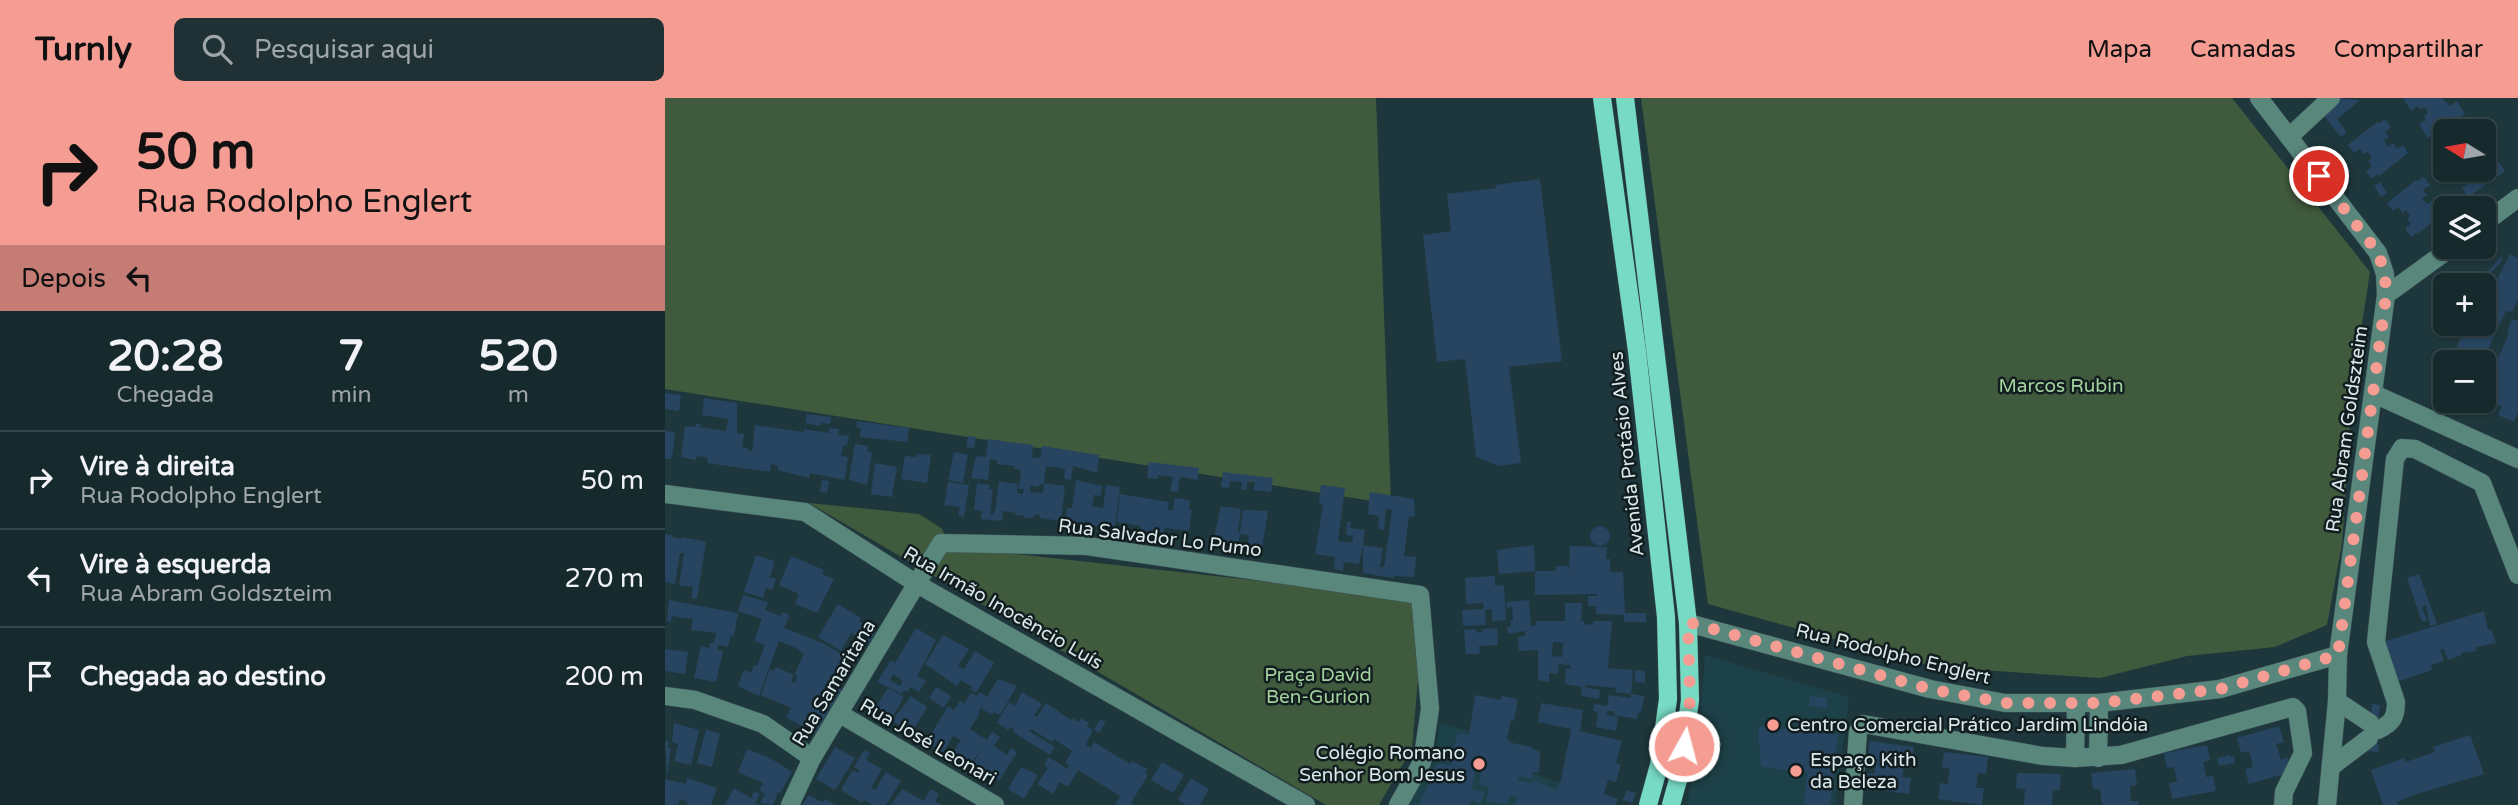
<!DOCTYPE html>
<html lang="pt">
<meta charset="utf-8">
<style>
:root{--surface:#16292d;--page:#1f3135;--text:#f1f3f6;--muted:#9ea6aa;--line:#354549;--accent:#f59c93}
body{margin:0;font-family:"Varela Round",sans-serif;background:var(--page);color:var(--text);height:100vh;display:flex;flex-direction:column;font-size:26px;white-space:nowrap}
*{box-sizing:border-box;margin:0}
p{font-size:23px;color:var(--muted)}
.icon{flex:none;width:38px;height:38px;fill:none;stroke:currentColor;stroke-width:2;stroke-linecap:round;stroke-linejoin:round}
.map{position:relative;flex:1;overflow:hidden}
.sheet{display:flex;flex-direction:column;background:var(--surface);width:665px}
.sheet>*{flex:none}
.banner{background:#f59c93;color:#111;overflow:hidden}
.needle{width:46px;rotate:281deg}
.tools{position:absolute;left:1768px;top:21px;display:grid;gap:14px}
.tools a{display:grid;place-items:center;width:63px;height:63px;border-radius:10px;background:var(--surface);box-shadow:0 2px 5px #0004,0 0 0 2px var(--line);font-size:35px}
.pin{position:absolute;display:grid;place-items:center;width:60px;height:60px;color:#fff;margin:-30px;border:4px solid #fff;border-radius:50%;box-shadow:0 2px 7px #0007}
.me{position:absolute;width:77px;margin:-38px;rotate:7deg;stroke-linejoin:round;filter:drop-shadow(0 0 5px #0008)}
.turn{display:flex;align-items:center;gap:24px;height:147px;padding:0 21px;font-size:32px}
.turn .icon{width:91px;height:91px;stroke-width:2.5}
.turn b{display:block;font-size:49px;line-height:60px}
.then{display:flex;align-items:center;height:66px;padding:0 21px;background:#0003;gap:14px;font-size:26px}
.eta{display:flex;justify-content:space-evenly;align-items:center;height:119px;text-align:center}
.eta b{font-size:42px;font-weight:800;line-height:49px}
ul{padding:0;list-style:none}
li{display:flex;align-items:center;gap:21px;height:98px;padding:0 21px;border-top:2px solid var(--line)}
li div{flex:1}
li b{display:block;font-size:26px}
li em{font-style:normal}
header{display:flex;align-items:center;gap:42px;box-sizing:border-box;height:98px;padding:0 35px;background:var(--accent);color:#111}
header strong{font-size:33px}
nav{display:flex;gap:38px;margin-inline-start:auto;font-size:24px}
.search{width:490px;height:63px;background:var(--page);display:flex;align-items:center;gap:18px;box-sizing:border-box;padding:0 24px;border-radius:10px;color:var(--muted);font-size:26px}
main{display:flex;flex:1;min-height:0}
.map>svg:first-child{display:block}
.built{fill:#1d4148}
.green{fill:#405a3d}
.building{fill:#274560;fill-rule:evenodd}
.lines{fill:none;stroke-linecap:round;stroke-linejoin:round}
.minor-casing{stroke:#3c5358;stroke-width:19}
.major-casing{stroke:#3c5358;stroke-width:19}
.minor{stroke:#59877c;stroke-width:18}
.major{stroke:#77dbc4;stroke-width:18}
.route{stroke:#f59c93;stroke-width:12;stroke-dasharray:0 21.6}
.poi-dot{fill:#f59c93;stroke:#121d1f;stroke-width:2.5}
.labels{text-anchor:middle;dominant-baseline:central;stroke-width:5;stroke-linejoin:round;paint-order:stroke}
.park-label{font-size:19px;fill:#a3d29d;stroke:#121d1f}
.street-label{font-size:19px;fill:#d9e8eb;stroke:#121d1f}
.poi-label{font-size:19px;fill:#d9e8eb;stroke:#121d1f;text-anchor:start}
</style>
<header>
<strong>Turnly</strong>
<div class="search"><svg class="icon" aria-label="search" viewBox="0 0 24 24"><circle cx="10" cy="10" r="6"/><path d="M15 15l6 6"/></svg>Pesquisar aqui</div>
<nav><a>Mapa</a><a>Camadas</a><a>Compartilhar</a></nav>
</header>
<main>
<section class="sheet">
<div class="banner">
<div class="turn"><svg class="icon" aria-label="right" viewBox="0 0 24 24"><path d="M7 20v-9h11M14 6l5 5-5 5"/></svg><div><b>50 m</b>Rua Rodolpho Englert</div></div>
<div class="then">Depois<svg class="icon" aria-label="left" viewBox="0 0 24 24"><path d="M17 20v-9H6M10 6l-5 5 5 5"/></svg></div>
</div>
<div class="eta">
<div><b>20:28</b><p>Chegada</p></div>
<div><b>7</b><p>min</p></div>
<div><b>520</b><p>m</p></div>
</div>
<ul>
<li><svg class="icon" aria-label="right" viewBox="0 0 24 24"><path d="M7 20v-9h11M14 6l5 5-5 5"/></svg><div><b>Vire à direita</b><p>Rua Rodolpho Englert</p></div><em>50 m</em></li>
<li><svg class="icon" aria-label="left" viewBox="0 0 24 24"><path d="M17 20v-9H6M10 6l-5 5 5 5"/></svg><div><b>Vire à esquerda</b><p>Rua Abram Goldszteim</p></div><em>270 m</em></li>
<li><svg class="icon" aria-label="arrive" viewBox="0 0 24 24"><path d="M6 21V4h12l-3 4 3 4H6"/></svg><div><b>Chegada ao destino</b></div><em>200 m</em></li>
</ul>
</section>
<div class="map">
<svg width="1853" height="707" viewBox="0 0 1853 707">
<rect width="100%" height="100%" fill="#1e373c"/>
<g class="built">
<path d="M1040 557 1184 599 1170 707H1022L1033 651Z"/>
<path d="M774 625 861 648 860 672 947 705 946 707H742L771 660Z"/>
</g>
<g class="green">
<path d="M0 0H711L726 406 0 291Z"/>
<path d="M976 0H1567L1705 174 1688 284 1677 446 1662 527 1610 549 1522 558 1435 580 1270 569 1043 506Z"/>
<path d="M144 405 254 416 276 430 288 449 760 501 747 650 714 707H661Z"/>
</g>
<g class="building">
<path d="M1669 0 1695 2 1672 21 1682 34 1676 39 1654 12Z"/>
<path d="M1738 0H1777L1785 8 1792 3 1800 16 1763 40 1754 26 1761 22 1759 18 1763 15 1760 9 1755 11 1753 8 1746 13Z"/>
<path d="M1720 21 1726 29 1720 34 1724 39 1719 42 1723 49 1728 45 1732 51 1738 47 1743 55 1714 78 1713 76 1707 81 1701 73 1707 68 1703 63 1707 60 1703 54 1699 56 1695 51 1689 55 1683 47 1712 24 1714 25Z"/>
<path d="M1818 62 1821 65 1824 63 1828 69 1834 64 1840 73 1803 99 1797 90 1803 86 1799 81 1804 77 1800 72H1818Z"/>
<path d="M1759 79 1765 87 1758 92 1762 97 1757 101 1762 106 1767 103 1771 109 1776 105 1780 115 1752 136 1751 135 1746 139 1740 130 1746 126 1742 121 1745 118 1741 112 1738 115 1733 109 1728 113 1722 105 1751 82 1753 83Z"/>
<path d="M875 81 897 263 844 269 856 365 834 368 811 359 800 261 772 264 758 137 786 133 782 96 831 90 830 87Z"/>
<path d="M1715 84 1722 95 1716 99 1709 88Z"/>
<path d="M1845 156 1853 160V202L1847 214 1841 213 1817 264H1785L1802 226H1818V203L1821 204Z"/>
<path d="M1836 159 1838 161 1818 184 1815 182Z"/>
<path d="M1847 221 1853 223V314L1849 324 1833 317 1837 308 1828 305 1824 313 1809 306 1811 303H1818V295L1844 235 1842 234Z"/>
<path d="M0 295 16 297 14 313 0 311Z"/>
<path d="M39 300 72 305V335L79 336 77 349 83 350V353H87L90 327 139 334V331L164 335V330L174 331 173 337 184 338 182 348 178 347 176 358 183 359 180 382 145 375 144 380 132 377 113 372V368L106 366 105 374 42 365 43 360 32 358 31 362 16 359 20 328 31 329V326H36L35 329 61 333 63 321 37 317Z"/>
<path d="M142 316 166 319 165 326 156 325 155 328 140 325Z"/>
<path d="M192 323 244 330 242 344 195 339 196 330 191 329Z"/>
<path d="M0 333 9 334 10 338 7 360 4 361H0Z"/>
<path d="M303 338 311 339 309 350 301 349Z"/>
<path d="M323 341 368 347 367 359 375 360 377 348 434 357 432 375 408 368 406 382 399 381 400 371 381 368 379 385 400 388 396 423 375 420V417L370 416 369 419 359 421 360 418 350 417 351 415 338 413 337 423 316 421 317 413 309 412 312 385 325 387 324 391H328L325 416H328L330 412 334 383 353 386 352 395 358 396 359 391H354L356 372 349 371 350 368 332 366V362L325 361 323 382 306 380 311 358 321 359ZM374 386H379L378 395 365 394 366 388 374 389Z"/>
<path d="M190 346 203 348 202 353 207 354 202 387 184 382Z"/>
<path d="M289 354 303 357 298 385 283 382Z"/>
<path d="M252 356 266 357 262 385 236 381 240 358 252 359Z"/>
<path d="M484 364 534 370 533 382 515 379 513 394 505 393 508 379 493 377V381L482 380Z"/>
<path d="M210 365 232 369 227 399 206 396Z"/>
<path d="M558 374 608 380 606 394 588 392 590 384 583 383 581 392H576L577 384 565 383 564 390 556 389Z"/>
<path d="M157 382 164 383 162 395 155 394Z"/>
<path d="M411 382 437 388 436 398 429 397 427 408 438 410 441 387 455 389 450 430 425 427V424L420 423 419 428 400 425 402 410H407Z"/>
<path d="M283 384 304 387 299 419 293 418 295 409 279 407Z"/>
<path d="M656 387 680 390 673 443 687 445 688 438 681 437 682 424H686L685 430 700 432 698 447 718 450 715 469H719L727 412 721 411 719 432 713 431 714 418 703 416 705 394 749 401 750 419 744 418 739 458 751 459 749 479 729 478 728 480 698 475V448L694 466 679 464 678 473 669 471 670 459 650 456 658 407 654 406Z"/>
<path d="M455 396 504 404 503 412H508L510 400 525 402 524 412H527L524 433 500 430 499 435H495L494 438 488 437V434L475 432 476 428 452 424Z"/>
<path d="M556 408 576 411 573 433 575 434 578 412 603 413 597 451 582 448 584 437 575 436 573 448 548 444Z"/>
<circle cx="935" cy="438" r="10"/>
<path d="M0 436 7 437V439L18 441V439L41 444 32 501 26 500 28 489 14 487 19 455H15L10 486 0 484Z"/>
<path d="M869 447 870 473 834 476 832 452Z"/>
<path d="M905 448 942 449 941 461H945V474H958L960 515H981V524H959V517L931 516V508H923V498H932V496L870 497V473H891V468H903L904 474Z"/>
<path d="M91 457 110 463 105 479 111 481 107 492 101 490 98 500 79 494Z"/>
<path d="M126 458 159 472 157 476 169 481 152 515 130 506 134 496 114 487Z"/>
<path d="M1754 476 1772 526 1765 528 1761 507 1757 509 1762 522 1757 524 1742 480Z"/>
<path d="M830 478V488L839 487 841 522 827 523V511L820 512 821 527 798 528 797 512 819 511 818 505 801 506 800 480Z"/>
<path d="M78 497 103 504 100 512 116 518 118 514 125 517 119 530 158 545 184 561 168 586 177 592 150 636 121 619 126 610 96 597 105 571 109 573 111 569 129 577 126 583 130 585 132 580 130 575 139 556 129 549 114 543 94 598 73 588 79 572 86 575 89 567 92 568 100 547 89 543 97 521 73 513Z"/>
<path d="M4 502 73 515 69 538 66 537 63 549 53 547 52 552 58 553 51 584 29 580 36 548 44 550 45 545H49L51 535 26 532 28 521 7 518 6 524 2 523Z"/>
<path d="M864 502 866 528 871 527V523H900V505H917L916 523H919V526L928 527V523H947L943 570 968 572 966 596 950 594 951 590 920 587V589L935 592 934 601 916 598 917 589 900 586 901 570 905 571V567L894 566 893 576 884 575V584L873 582V552L854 553 853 539 860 538V533L843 536 842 529H846V522H848L847 509 842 510 841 504ZM888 544 898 545 897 559 887 558Z"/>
<path d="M173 506 196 520 194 523 200 527 192 539 186 535 176 553 153 539Z"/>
<path d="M1819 513 1823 532 1826 531 1831 545 1811 549 1812 553 1796 555 1797 557 1783 562 1779 551 1775 552 1779 563 1766 567 1767 572 1731 584 1718 544Z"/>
<path d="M203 529 211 534 203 546 196 541Z"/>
<path d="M251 530 271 542 252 578 261 583 254 594 246 589 242 594 239 592 237 596 212 584 226 562 230 565ZM228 576 238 583 235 588 225 582Z"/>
<path d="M832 530 833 547 814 548 815 556H801L799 532 811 531V534H818L817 531Z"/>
<path d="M278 537 304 551 293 568 299 571 310 553 329 565 311 595 305 591 307 589 296 582 292 588 260 566Z"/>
<path d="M0 551 23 554 20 576 0 573Z"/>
<path d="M970 572 980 573V585L970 584Z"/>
<path d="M333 581 352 588 335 617 329 614 327 617 317 611 318 607 313 614 315 615 305 631 322 642 327 634 335 639 329 648 342 657 346 650 352 654 334 683 308 665 316 652 305 666 287 655 296 642 288 638 278 655 264 646 266 643 263 642 283 608 289 612 295 603 299 606 306 595 312 598 315 594 322 599Z"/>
<path d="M271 589 286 598 279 610 264 600Z"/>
<path d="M223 590 239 599 225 623 209 612Z"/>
<path d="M357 594 377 606 369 617 372 619 381 605 406 622 407 620 414 624 416 620 424 625 422 628 428 632 421 647 426 650 429 644 465 666 467 663 482 671 480 675 483 677 466 705 470 707H450L455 698 413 672 403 689 395 684 388 696 372 686 383 670 379 667 384 659 402 671 404 668 400 665 407 653 389 641 387 644 366 631 364 633 390 649 385 657 359 641 348 634 349 632 345 629 343 632 332 625 344 604 350 608Z"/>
<path d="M966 596 979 598 976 615H973L972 621 949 617V613H943L941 617 953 619 951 633 931 629 933 614 928 613 929 606 942 608 944 597 966 600Z"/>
<path d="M810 597 836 602V598L853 601 849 623 846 622 842 641 845 642V645L868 649 867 651 875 654 874 675 868 674 867 681 854 678 852 683 868 685 869 682 891 692 896 682 906 631 873 624 876 605 918 612 915 633 957 643 951 665 956 666 951 684 943 682 939 696 953 701 950 707H849L853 699 846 696 842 706 821 703 824 689 814 687 817 670 811 669 807 691 820 694 815 706 807 702 804 707H754L773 665 786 668 792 635 804 637Z"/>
<path d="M246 598 262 609 247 634 227 623Z"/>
<path d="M1145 598 1162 600 1161 610 1144 608Z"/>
<path d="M1707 606 1715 607 1711 645 1714 646 1713 654 1702 653Z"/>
<path d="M435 621 441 624 434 635 429 632Z"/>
<path d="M9 625 34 632 26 667 9 663 13 646 7 644Z"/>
<path d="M1093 628 1173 637 1165 707H1139L1142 674 1096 669Z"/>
<path d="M1614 628 1619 644 1611 646 1616 662 1622 659 1627 674 1584 686 1580 671 1588 669 1584 653 1576 655 1572 640Z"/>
<path d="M41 631 55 636 47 669 32 665Z"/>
<path d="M1805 637 1819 676 1752 696 1732 704 1733 707H1718L1706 672 1739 660 1741 664 1770 654 1768 649Z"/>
<path d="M0 643H4L3 650H6L2 678Z"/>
<path d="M1205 643 1249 649 1247 664 1240 663 1237 679 1246 680 1244 696 1199 690 1201 675 1209 676 1210 672 1211 660 1203 659Z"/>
<path d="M1542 647 1545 662 1538 664 1541 679 1548 678 1551 693 1507 701 1504 685 1512 684 1510 673 1509 669 1502 670 1499 655Z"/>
<path d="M170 649 190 660 170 692 151 681Z"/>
<path d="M82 651 105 660 127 674 115 695 113 694 108 707 95 705 100 696 94 692 98 685 73 674Z"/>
<path d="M199 652 205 655 201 662 217 671 206 690 210 692 221 674 236 683 221 707H208L199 702 197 705 176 692 188 672 192 675 194 672 189 669Z"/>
<path d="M1279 654 1323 659 1321 676 1313 675 1311 690H1319L1317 707 1273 701 1275 685 1283 686V682L1285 667 1284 670H1277Z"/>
<path d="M1565 657 1566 659 1569 658 1570 665 1554 668 1552 660Z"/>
<path d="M497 664 519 677 508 695 486 682Z"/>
<path d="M356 669 373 677 359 701 343 691Z"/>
<path d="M1470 671 1472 687 1465 688 1466 703H1473V707H1437L1435 691H1428L1426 675Z"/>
<path d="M1352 675 1396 676 1395 692H1388L1387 707H1359L1360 691 1351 690Z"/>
<path d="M22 680 52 690 46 707H22L23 704 15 701 13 707H0V681L21 686Z"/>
<path d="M526 680 544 691 535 707H521L513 702Z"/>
<path d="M69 690 86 700 89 693 95 696 90 705 95 707H60Z"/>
<path d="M237 691 259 703 266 691 274 696 270 703 277 707H226Z"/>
<path d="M962 692 971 695 967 705 958 702Z"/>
<path d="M144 697 157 704 160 701 171 707H137Z"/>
</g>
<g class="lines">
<g class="minor-casing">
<g id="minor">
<path d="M1594 0 1713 155 1720 176 1721 197 1673 557 1672 603 1662 707"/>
<path d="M1624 39 1666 0"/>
<path d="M1818 126 1853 100"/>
<path d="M1721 197 1787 149"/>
<path d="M1709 296 1853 361"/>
<path d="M0 396 140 414 252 486 641 707"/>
<path d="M1023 525 1265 591 1340 605H1434L1555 591 1673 557"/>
<path d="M0 598 30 602 98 626 147 660"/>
<path d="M1672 603 1705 625"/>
<path d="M175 616 330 707"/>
<path d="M1713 632C1727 625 1731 620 1731 604L1711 544 1730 361 1737 350 1750 351 1817 385 1853 477"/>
<path d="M1410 660 1411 606"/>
<path d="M1433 660 1434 605"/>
<path d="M1666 669 1704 640"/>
<path d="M125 707 147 660 276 445 422 448 755 497 765 611 757 664 733 707"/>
<path d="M1188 707 1193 633 1198 626 1378 658 1410 660 1456 657 1628 609 1632 613 1638 655 1619 694 1618 707"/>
</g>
</g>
<g class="major-casing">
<g id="major">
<path d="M937 0 972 253 1001 519 1003 601 994 667 983 707"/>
<path d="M960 0 1023 525 1025 602 1016 671 1006 707"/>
</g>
</g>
<use href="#minor" class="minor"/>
<use href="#major" class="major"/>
</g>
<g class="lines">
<path class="route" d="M1019 648 1025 602 1023 524 1265 591 1340 605H1434L1555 591 1673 557 1721 198 1720 176 1713 155 1654 78"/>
</g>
<g class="poi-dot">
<circle cx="1108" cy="627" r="7"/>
<circle cx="814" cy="666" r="7"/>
<circle cx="1131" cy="673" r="7"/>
</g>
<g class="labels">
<g class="park-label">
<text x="1396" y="288">Marcos Rubin</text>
<text x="653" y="577">Praça David<tspan x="653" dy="22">Ben-Gurion</tspan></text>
</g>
<g class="street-label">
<text transform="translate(1682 331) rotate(-82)">Rua Abram Goldszteim</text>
<text transform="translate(962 356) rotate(-96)">Avenida Protásio Alves</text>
<text transform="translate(495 440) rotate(7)">Rua Salvador Lo Pumo</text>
<text transform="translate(338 510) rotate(30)">Rua Irmão Inocêncio Luís</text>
<text transform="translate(1228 556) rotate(14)">Rua Rodolpho Englert</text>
<text transform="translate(169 585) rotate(-59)">Rua Samaritana</text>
<text transform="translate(263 644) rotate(30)">Rua José Leonari</text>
</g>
<g class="poi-label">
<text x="1122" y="627">Centro Comercial Prático Jardim Lindóia</text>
<text x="800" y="655" text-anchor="end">Colégio Romano<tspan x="800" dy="22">Senhor Bom Jesus</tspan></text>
<text x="1145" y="662">Espaço Kith<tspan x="1145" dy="22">da Beleza</tspan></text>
</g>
</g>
</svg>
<div class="tools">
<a><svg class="needle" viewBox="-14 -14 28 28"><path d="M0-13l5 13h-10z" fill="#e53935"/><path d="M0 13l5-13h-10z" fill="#9ea6aa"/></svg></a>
<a><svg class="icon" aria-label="layers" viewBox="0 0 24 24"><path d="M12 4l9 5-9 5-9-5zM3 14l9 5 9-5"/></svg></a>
<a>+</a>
<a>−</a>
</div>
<div class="pin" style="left:1654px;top:78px;background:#d93025"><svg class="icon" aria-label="arrive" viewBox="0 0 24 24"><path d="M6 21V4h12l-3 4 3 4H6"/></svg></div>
<svg class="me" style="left:1019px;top:648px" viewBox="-20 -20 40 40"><circle r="17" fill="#f59c93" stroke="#fff" stroke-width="3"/><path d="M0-11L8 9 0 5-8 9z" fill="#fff"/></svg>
</div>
</main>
